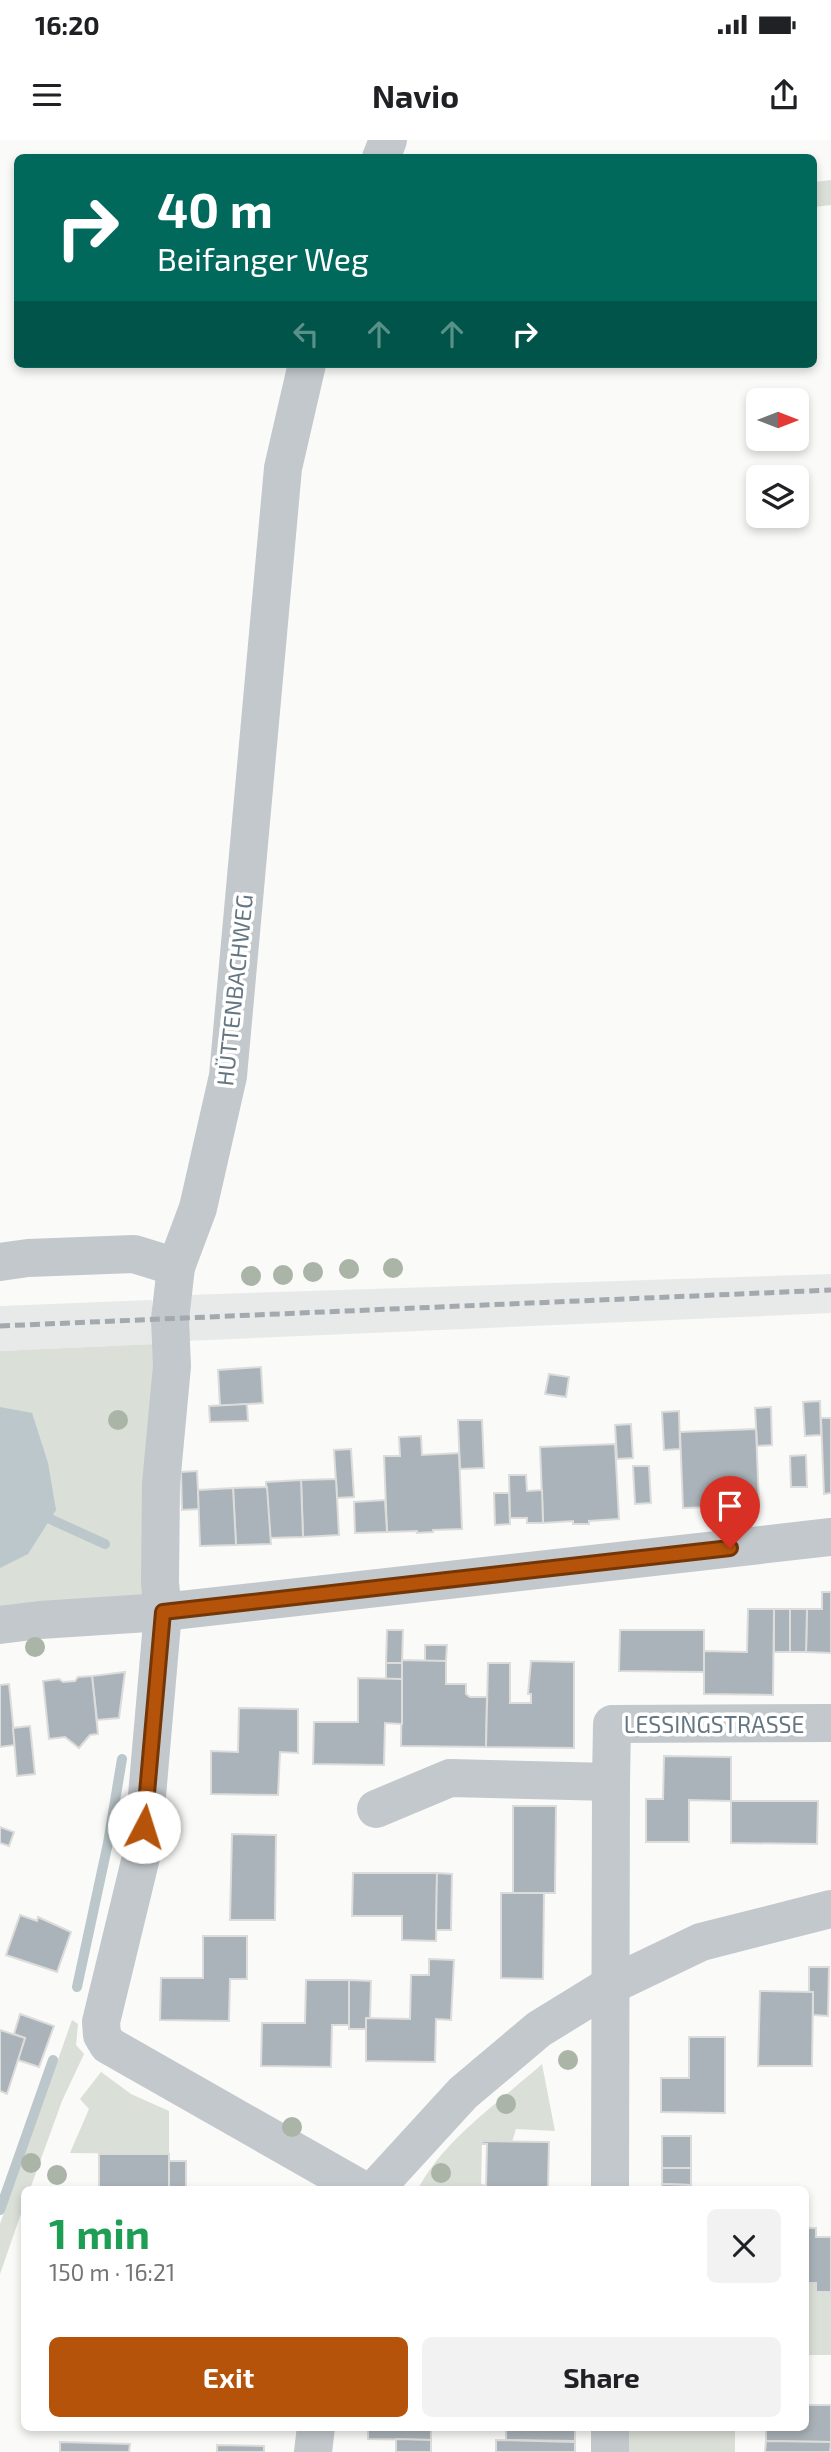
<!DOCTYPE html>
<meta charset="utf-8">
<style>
:root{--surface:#fff;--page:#f2f2f2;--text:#202124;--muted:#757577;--accent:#b45309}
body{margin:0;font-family:"Exo 2",sans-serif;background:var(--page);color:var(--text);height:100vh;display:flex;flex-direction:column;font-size:26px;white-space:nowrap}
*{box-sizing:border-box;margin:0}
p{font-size:23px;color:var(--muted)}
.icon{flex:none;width:38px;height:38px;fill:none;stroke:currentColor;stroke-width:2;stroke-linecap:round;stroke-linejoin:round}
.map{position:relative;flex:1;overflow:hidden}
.drawer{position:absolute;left:21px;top:2046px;width:788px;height:245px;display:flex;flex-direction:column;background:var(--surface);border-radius:10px;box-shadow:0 4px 10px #0003}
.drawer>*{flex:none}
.guide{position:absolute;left:14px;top:14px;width:803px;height:214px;border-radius:10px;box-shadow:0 4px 10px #0003;background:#00695c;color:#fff;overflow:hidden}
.needle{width:46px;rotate:90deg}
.tools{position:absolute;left:746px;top:248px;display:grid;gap:14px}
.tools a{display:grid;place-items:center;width:63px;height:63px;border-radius:10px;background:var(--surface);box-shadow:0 4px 10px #0003;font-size:35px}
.pin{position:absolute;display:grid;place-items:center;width:60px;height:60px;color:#fff;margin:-72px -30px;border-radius:50% 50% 50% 0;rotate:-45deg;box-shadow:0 0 7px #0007}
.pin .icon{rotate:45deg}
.me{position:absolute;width:77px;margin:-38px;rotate:5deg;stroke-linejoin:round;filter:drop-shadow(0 0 5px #0008)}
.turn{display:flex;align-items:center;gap:24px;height:147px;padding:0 28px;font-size:32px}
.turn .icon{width:91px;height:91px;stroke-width:2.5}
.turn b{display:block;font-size:49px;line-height:60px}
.lanes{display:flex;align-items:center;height:66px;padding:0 28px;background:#0003;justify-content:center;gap:35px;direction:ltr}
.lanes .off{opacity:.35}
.round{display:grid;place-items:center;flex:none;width:74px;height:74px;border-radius:10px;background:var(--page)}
.overview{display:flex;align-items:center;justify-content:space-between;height:119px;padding:0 28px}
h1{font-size:42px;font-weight:700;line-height:52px;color:#1e9e55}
.button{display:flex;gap:14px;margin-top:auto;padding:14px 28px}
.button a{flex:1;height:80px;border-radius:10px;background:var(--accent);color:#fff;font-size:28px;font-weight:700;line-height:80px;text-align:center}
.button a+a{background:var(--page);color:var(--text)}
.status{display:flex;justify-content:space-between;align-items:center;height:49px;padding:0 35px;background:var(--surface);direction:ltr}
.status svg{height:19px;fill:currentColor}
header{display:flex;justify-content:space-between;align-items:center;height:91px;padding:0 28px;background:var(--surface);font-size:32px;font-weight:700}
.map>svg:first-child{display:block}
.built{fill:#e8e9e9}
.green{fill:#dadfd7}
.water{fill:#bbc7cb}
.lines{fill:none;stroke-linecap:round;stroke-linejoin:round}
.stream{stroke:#bbc7cb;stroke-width:10}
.building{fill:#aab3b9;stroke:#dcdcda;stroke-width:2}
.minor{stroke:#c3c8cc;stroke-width:38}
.rail{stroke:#a2aab0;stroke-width:5;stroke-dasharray:10 5;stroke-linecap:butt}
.tree{fill:#aab4a7}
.route-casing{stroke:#753606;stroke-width:18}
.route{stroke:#b45309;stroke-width:12}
.labels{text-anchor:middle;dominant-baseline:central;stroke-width:7;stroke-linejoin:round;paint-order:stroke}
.street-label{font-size:23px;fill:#657683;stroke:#fff}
</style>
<div class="status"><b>16:20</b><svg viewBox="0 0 49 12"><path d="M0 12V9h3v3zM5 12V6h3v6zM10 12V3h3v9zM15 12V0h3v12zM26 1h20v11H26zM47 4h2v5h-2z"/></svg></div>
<header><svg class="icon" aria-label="menu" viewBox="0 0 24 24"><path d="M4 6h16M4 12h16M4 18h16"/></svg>Navio<svg class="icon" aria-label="share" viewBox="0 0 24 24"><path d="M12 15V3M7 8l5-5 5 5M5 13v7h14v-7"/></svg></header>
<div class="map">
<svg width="831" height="2312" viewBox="0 0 831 2312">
<rect width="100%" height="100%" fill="#fafaf8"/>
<g class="built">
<path d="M831 1134V1173L185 1201 187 1155Z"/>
<path d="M152 1160 155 1204 0 1211V1166Z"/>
</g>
<g class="green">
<path d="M831 40V65L814 67V42Z"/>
<path d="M155 1204 143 1456 0 1471V1211Z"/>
<path d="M72 1880 78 1884 76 1905 84 1914 62 1961 30 2049H24V2065L0 2134V2084Z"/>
<path d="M542 1924 555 1991 516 1989 512 2002 482 2001 481 2049H418C444 1999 501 1961 542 1924Z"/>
<path d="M101 1932 131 1954 169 1971V2014L70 2013 89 1969 80 1959Z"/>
<path d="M805 2143H816V2152H831V2215H805Z"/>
<rect x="625" y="2287" width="110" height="25"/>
</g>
<path class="water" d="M0 1267 32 1273 48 1323 56 1370 28 1414 0 1428Z"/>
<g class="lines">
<g class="stream">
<path d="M50 1379 105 1404"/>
<path d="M77 1847 108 1703 122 1619"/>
<path d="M0 2070 53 1920"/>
</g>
</g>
<g class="building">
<path d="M261 1227 263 1263 220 1266 218 1230Z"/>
<path d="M549 1234 569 1237 566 1257 545 1254Z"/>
<path d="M820 1261 821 1295 805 1296 803 1262Z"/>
<path d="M247 1264 248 1281 210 1282 209 1266Z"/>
<path d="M771 1267 772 1305 757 1306 755 1268Z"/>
<path d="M679 1271 680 1309 664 1310 662 1272Z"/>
<path d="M821 1278H831V1353L824 1354Z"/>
<path d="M458 1280H482L484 1328 460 1329Z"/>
<path d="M631 1284 633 1318 617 1319 615 1285Z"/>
<path d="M756 1289 759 1365 713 1370V1367L683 1368 680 1292Z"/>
<path d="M421 1296 422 1315 459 1313 462 1389 433 1390V1392L417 1393V1391L387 1392 384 1316H400L399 1297Z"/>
<path d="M615 1304 619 1379 589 1381V1384H573V1381L543 1383 540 1307Z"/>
<path d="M351 1309 354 1357 337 1358 334 1310Z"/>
<path d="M806 1315 807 1347H791L790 1316Z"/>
<path d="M633 1326H649L651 1363 635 1364Z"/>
<path d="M197 1331 199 1369 182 1370 181 1332Z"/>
<path d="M509 1335H526L527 1351 542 1350 543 1383H527V1378H510Z"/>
<path d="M336 1339 339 1395 303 1397 301 1340Z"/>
<path d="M301 1340 303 1397 269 1398 266 1342Z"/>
<path d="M267 1347 271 1404 236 1405 233 1348Z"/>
<path d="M233 1348 236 1405 200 1406 198 1350Z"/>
<path d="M494 1353H509L510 1384 495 1385Z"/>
<path d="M385 1360 387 1392 355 1393 354 1362Z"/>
<path d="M822 1452H831V1513L806 1512 807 1469H822Z"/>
<path d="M748 1469H774L773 1555 704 1554V1511L747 1512Z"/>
<rect x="774" y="1469" width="16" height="43"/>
<path d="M790 1469H807L806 1512H790Z"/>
<path d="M387 1490H403L402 1523H386Z"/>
<path d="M620 1490H704V1532L619 1531Z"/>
<path d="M425 1505H447L446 1521H425Z"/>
<path d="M402 1520 446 1521V1544H466V1554L470 1557H487L486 1607 401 1606Z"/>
<path d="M531 1521 574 1522V1608L486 1607 488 1523H510V1563H531V1554H528Z"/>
<rect x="386" y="1523" width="16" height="16"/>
<path d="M125 1532 119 1578 97 1580 92 1536Z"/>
<path d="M92 1536 98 1594 90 1595 79 1608 65 1597 49 1599 43 1541 59 1539 63 1542 75 1541 78 1537Z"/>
<path d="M358 1538 402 1539V1584L385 1583 384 1625 313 1624 314 1582H358Z"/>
<path d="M9 1544 15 1605 0 1607V1545Z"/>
<path d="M239 1568 298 1569V1613L280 1612 278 1655 211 1654V1611L238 1612Z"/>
<path d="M30 1586 35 1634 17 1636 13 1588Z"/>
<path d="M664 1616 731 1617V1661L689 1660V1702H646V1659H663Z"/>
<path d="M731 1661H818L817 1704 731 1703Z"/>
<path d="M513 1666H556L555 1753H513Z"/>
<path d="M0 1687 14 1692 9 1706 0 1703Z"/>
<path d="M232 1694 276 1695 275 1780H230Z"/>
<path d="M353 1733H437L436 1801 402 1800V1776H352Z"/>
<path d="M437 1733 452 1734 451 1790H436Z"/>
<path d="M501 1753H544L543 1839 501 1838Z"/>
<path d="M20 1775 37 1781 38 1777 71 1792 57 1832 6 1815Z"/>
<path d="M203 1796H247V1839H230L229 1881 160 1880 161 1838H203Z"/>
<path d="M429 1819 454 1820 451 1880 436 1879 435 1922 366 1921V1878L410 1879 411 1835H429Z"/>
<path d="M809 1827H829L828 1876 813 1875V1852H809Z"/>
<path d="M306 1840H349V1885H332L331 1927 261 1926 262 1883H305Z"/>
<path d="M349 1840 371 1841 370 1878H366V1889H349Z"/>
<path d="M760 1851 813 1852 812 1926H758Z"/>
<path d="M20 1874 54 1886 39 1927 18 1920 25 1898 14 1894Z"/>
<path d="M0 1890 25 1898 7 1954 0 1951Z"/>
<path d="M689 1897H725V1973L661 1972V1938H689Z"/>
<rect x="662" y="1996" width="29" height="32"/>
<path d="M482 2001 549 2002 548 2049 481 2048V2045L486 2046 487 2004H482Z"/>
<rect x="99" y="2014" width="70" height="35"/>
<rect x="169" y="2021" width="17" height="28"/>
<path d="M662 2028H691V2045L662 2044Z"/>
<path d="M662 2044 691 2045V2049H662Z"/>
<path d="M805 2088H816V2097H831V2152H816V2143H805Z"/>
<path d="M805 2265H831V2302L766 2301V2287H805Z"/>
<path d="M368 2287H431V2300L368 2299Z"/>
<path d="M506 2287H575V2301L506 2300Z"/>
<path d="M396 2299 431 2300V2312H396Z"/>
<path d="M496 2300 575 2302V2312H496Z"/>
<path d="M766 2301 831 2302 830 2312H765Z"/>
<path d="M60 2302 130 2304 129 2312H60Z"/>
<path d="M217 2305 264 2306V2312H217Z"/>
</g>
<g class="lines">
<g class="minor">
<path d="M381 18 388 0"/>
<path d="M307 224 283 328 228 936 198 1068 176 1127 170 1179 172 1226 161 1344 160 1443 163 1472 142 1713 101 1882 102 1895 108 1905 361 2049"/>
<path d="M0 1122 28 1118 134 1114 176 1127"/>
<path d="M0 1485 40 1480 163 1472 831 1397"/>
<path d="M376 1669 450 1638 611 1642 612 1584 831 1583"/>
<path d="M375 2049 463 1953 539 1889 609 1846 701 1802 831 1769"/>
<path d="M610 2049 611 1642"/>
<path d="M610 2287V2312"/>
<path d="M313 2312 316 2287"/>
</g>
<path class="rail" d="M0 1186 831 1150"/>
</g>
<g class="tree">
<circle cx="393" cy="1128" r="10"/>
<circle cx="349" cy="1129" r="10"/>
<circle cx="313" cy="1132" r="10"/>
<circle cx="283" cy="1135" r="10"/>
<circle cx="251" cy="1136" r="10"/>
<circle cx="118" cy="1280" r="10"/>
<circle cx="35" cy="1507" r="10"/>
<circle cx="568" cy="1920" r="10"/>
<circle cx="506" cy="1964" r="10"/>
<circle cx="292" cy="1987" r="10"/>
<circle cx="31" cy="2023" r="10"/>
<circle cx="441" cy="2033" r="10"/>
<circle cx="57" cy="2035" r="10"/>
</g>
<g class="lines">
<g class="route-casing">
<path id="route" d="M144 1687 163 1472 730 1408"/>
</g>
<use href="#route" class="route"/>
</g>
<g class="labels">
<g class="street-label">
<text transform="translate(234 850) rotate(-84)">HÜTTENBACHWEG</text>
<text x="714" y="1584">LESSINGSTRASSE</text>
</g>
</g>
</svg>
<div class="tools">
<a><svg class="needle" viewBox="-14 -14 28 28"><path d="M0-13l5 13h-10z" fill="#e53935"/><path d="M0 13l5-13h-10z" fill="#757577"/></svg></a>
<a><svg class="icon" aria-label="layers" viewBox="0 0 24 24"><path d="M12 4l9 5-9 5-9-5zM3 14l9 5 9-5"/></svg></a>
</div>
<div class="pin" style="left:730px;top:1408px;background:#d93025"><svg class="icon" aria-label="arrive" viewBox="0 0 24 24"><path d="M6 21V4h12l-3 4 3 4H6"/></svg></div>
<svg class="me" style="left:144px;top:1687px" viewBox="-20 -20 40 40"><circle r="19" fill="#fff"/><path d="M0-13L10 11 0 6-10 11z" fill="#b45309"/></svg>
<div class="guide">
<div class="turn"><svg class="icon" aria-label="right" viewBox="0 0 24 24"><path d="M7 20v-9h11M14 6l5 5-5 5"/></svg><div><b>40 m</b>Beifanger Weg</div></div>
<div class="lanes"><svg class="icon off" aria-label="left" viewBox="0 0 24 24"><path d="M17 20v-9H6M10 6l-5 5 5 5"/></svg><svg class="icon off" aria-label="ahead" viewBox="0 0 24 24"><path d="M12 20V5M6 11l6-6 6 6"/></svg><svg class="icon off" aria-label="ahead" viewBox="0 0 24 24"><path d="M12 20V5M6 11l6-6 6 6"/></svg><svg class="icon" aria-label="right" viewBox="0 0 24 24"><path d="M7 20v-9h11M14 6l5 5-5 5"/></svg></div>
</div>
<section class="drawer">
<div class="overview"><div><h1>1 min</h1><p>150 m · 16:21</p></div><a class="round"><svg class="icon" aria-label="close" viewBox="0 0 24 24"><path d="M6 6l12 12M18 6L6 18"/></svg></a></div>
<div class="button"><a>Exit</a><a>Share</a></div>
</section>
</div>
